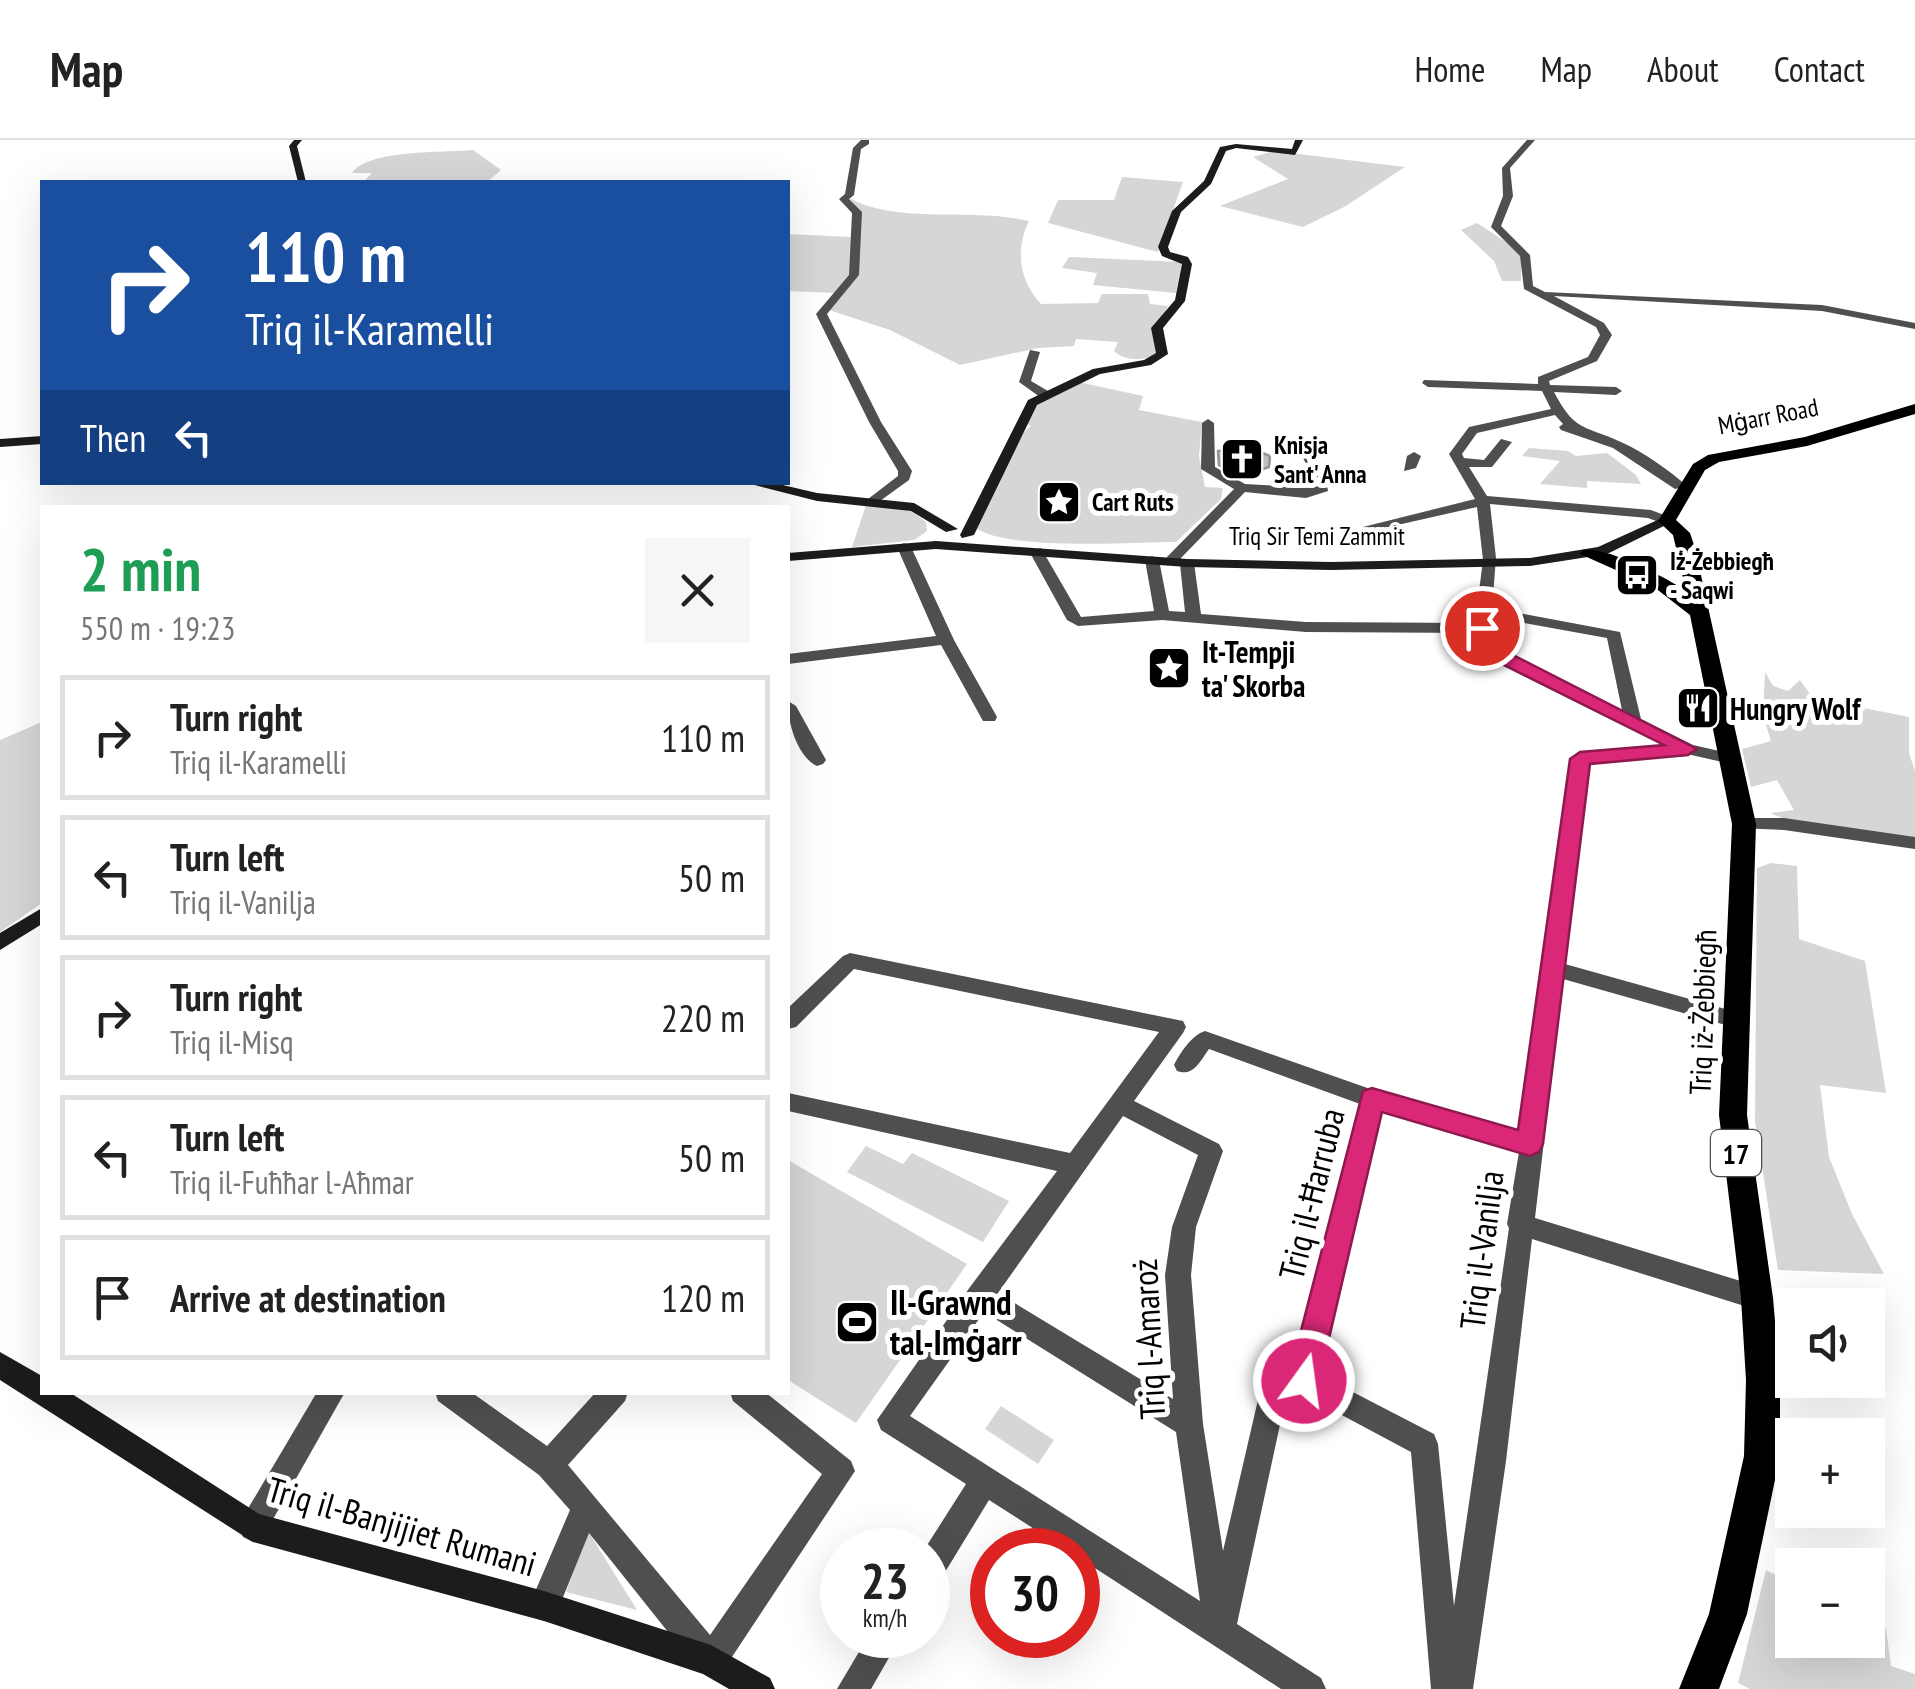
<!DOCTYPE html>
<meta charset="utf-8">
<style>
:root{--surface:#fff;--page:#f6f6f6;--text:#222;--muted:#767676;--line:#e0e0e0}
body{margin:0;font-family:"PT Sans Narrow",sans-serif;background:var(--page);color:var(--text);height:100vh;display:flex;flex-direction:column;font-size:38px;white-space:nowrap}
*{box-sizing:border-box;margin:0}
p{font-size:32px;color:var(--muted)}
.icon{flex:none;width:55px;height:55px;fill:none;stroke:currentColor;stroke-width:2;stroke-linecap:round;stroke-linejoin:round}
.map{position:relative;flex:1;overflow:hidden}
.drawer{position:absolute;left:40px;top:365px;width:750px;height:890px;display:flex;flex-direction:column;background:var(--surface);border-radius:0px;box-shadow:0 10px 40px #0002}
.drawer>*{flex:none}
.guide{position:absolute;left:40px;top:40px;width:750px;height:305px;border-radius:0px;box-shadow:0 10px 40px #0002;background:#1a4fa0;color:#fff;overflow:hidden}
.tools{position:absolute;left:1775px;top:1148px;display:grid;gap:20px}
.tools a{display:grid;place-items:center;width:110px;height:110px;border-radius:0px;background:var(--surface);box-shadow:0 10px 40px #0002;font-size:50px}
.speed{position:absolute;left:820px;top:1388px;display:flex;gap:20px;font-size:50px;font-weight:700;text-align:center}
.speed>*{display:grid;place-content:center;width:130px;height:130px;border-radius:50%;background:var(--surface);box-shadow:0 10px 40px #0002;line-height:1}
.speed small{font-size:25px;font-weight:400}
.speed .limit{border:15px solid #d22;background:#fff;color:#111}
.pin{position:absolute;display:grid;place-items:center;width:85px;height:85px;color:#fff;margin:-42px;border:5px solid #fff;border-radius:50%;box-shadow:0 2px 10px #0007}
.me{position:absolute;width:110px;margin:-55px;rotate:14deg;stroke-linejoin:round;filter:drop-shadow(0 0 8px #0008)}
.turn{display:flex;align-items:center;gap:35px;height:210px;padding:0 40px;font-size:45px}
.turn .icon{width:130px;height:130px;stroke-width:2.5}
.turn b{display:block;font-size:70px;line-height:85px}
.then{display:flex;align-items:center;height:95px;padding:0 40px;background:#0003;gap:20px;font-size:38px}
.round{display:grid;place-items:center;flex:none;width:105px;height:105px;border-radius:0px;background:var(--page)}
.headline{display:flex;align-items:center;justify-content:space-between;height:170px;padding:0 40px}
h1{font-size:60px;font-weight:600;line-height:75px;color:#1e9e55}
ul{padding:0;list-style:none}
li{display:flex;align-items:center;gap:30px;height:125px;margin:0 20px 15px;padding:0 20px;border:5px solid var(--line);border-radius:0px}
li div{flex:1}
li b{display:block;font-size:38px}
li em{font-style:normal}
header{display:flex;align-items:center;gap:60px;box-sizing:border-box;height:140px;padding:0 50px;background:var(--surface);border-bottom:2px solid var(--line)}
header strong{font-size:48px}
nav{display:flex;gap:55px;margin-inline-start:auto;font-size:35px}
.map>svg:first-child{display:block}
.green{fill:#d6d6d6}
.building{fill:#bfbfbf;stroke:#939393;stroke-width:2.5}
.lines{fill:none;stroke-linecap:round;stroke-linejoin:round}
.street{fill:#4f4f4f;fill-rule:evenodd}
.secondary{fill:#1c1c1c;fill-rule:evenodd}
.primary{fill:#000;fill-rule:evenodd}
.route{fill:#db2777;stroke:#8e194d;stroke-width:2.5}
.labels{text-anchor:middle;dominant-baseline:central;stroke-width:10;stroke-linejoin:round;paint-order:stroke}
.far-street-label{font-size:25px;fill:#000;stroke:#fff}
.far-poi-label{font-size:25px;font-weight:bold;fill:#000;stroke:#fff;text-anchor:start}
.shield{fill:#fff;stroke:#4c4c4c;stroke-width:2.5}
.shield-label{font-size:28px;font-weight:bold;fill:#000}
.poi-label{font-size:30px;font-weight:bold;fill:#000;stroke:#fff;text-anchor:start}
.street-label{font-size:30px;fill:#000;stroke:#fff}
.near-street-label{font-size:35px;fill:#000;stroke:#fff}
.near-poi-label{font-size:35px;font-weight:bold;fill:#000;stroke:#fff;text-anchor:start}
</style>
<header>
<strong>Map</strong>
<nav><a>Home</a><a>Map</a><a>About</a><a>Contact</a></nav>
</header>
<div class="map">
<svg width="1915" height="1549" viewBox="0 0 1915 1549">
<rect width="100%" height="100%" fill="#fff"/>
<g class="green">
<path d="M473 10 501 30 487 42H306L365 40 372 33H352C368 9 444 13 473 10Z"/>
<path d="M1274 11 1405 27 1344 67 1303 87 1220 66 1288 39 1253 17Z"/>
<path d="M1122 37 1183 42 1158 112 1048 83 1058 60H1114Z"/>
<path d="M849 58C899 85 971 67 1029 81 1015 110 1019 140 1041 164L1098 163 1102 154H1148L1150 164 1168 166 1152 193 1159 207 1157 215C1144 220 1125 222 1114 211L1118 202 1076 199 1074 206 1038 208 960 225 890 190 826 169 857 135 860 72Z"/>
<path d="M1477 83 1521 112V141H1502L1494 121 1461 90Z"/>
<path d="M788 94 851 97V134L836 153 788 151Z"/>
<path d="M1069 117 1182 122 1176 153 1093 145 1097 133 1062 128Z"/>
<path d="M1078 242 1143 256 1139 270 1202 282 1199 316 1205 347 1223 348 1221 359 1176 402C1129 402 1015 411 977 389L1023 293 1031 286 1025 283 1038 261Z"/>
<path d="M1529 308 1568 311 1576 316 1607 313 1636 335 1641 344 1587 341V348L1540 344 1560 321 1522 316Z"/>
<path d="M866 365 911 371 926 382 927 391 914 400 852 407Z"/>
<path d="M1765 532 1773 546 1788 551 1800 540 1813 558 1909 577V613L1915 631V699L1789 681 1770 673 1794 670 1777 640 1751 647 1742 609 1771 601 1763 576Z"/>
<path d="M42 582V763L0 792V600Z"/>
<path d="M1771 723 1797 726 1799 799 1865 821 1886 953 1820 945 1829 1017 1852 1074 1884 1134 1778 1130 1755 981 1757 728Z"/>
<path d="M866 1006 903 1024 912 1013 1009 1061 983 1102 847 1032Z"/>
<path d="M788 1020 967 1124 856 1283 788 1240Z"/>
<path d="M1001 1266 1054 1300 1038 1324 985 1289Z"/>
<path d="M588 1391 637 1470 566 1452Z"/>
<path d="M1766 1430 1792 1443V1500H1868V1480L1886 1489 1891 1526 1915 1534V1549H1750L1738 1543Z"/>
</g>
<path class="building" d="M1226 302 1260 304V312L1270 316 1269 327 1251 333 1231 332 1219 325 1218 311 1226 310Z"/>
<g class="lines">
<g class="street">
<path d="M861 0H869V4L861 9 854 55 849 59 862 72 859 135 827 174 881 282 912 331 909 340 873 366 866 362 868 359 898 336V331L869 282 816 174 849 135 852 73 839 59 845 54 853 8Z"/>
<path d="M1527 0H1535L1510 28 1513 56 1501 86 1530 115 1533 146 1545 152 1822 165 1915 183V189L1822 171 1554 156 1604 183 1612 195 1597 221 1549 241 1550 245 1616 247 1622 251 1616 255 1554 252C1575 292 1584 285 1621 302 1643 312 1669 330 1687 346L1675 349 1613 308 1561 290 1559 287 1563 284 1555 275 1477 293 1462 314 1464 318 1484 320 1501 299 1512 302 1492 327H1469L1487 356 1651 370 1672 378 1674 381 1667 385 1648 378 1490 364 1496 418 1492 468 1620 492 1641 579 1693 605 1737 615 1740 619 1731 624 1687 614 1588 624 1565 824 1736 872 1744 874 1747 880 1744 886 1736 888 1563 839 1535 1078 1757 1146 1766 1150 1770 1158 1766 1166 1757 1170 1532 1099 1506 1321 1473 1549H1431L1411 1312 1293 1249 1286 1257 1237 1484 1321 1538 1326 1549H1281L1078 1417V1410H1067L989 1360 939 1442 928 1446V1410H924L966 1344 881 1290 877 1280 970 1147 1057 1031 788 971V953L1070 1013 1159 892 854 829 796 887 788 889V868L843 816 850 813 1183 881 1186 887 1183 893 1134 961 1219 1004 1223 1011 1196 1087 1191 1135 1203 1284 1223 1411 1260 1251 1280 1224 1294 1222 1360 964 1209 909C1200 921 1194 937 1177 931L1174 925C1180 913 1192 895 1205 891L1376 951 1521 993 1571 619 1580 614 1667 605 1495 519 1477 493 1306 492 1162 480 1078 486 1067 480 1029 411 1041 408 1081 477 1154 471 1145 420 1152 416 1159 420 1169 471 1185 472 1180 424 1169 425 1167 417 1234 349 1201 329 1202 283 1208 279 1214 283 1215 327 1245 344 1314 348 1311 333 1295 303 1301 299 1306 300 1325 333 1328 351 1306 358 1245 352 1181 418V421L1187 419 1194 423 1201 474 1306 482 1475 483 1483 420 1477 367 1362 393 1355 389 1475 359 1449 314 1469 287 1551 269 1542 251 1428 247 1422 243 1424 240 1538 244V237L1588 217 1600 195 1596 187 1524 149 1520 116 1491 87 1503 56 1502 28ZM1491 477 1607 498 1622 570 1507 513 1490 488ZM1382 971 1519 1012 1507 1084 1509 1088 1454 1466 1438 1304 1434 1294 1318 1234ZM1123 976 1198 1015 1172 1087 1165 1135 1173 1259 998 1153ZM984 1172 1176 1292 1200 1461 910 1276Z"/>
<path d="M1030 210 1040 212 1031 241 1048 251V257H1040L1019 242Z"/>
<path d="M1414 312 1421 316 1416 328 1404 331 1407 316Z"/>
<path d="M904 403 911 407 954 500 997 577 995 581H983L941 505 788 524V514L936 496 897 407Z"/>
<path d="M788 561 796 566 826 620 823 624 817 626C797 617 787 581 788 561Z"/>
<path d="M1744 678H1784L1915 697V709L1784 690 1737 688 1735 684 1737 680Z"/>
<path d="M317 1252H345L263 1397 253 1402 243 1397 238 1387 243 1377Z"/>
<path d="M435 1252H471L547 1306 596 1252H628L625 1261 568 1325 710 1495 822 1334 733 1261 730 1252H765L851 1321 855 1331 722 1532 711 1537 700 1532 589 1393 555 1477 544 1481 533 1477 529 1466 570 1370 539 1335 438 1261Z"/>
<path d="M869 1495H902L871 1549H837Z"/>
</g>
<g class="secondary">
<path d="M294 0H302L297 6 306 42H298L289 6Z"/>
<path d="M1295 0H1303L1295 15 1236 8 1226 11 1211 44 1181 72 1168 107 1170 112 1188 117 1192 124 1185 161 1163 188 1168 214 1151 225 1100 234 1037 265 974 395 962 398 960 395 1028 260 1093 229 1144 220 1156 213 1151 188 1175 160 1182 124 1162 116 1158 107 1172 71 1204 41 1220 7 1236 4 1292 9Z"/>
<path d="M42 296V304L0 307V299Z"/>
<path d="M743 342H770L817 353 914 363 958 389 946 392 911 371 817 361Z"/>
<path d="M1662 378 1674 381 1607 414 1530 426 1331 430 1187 427 936 409 788 421V413L936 401 1187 419 1331 422 1530 418 1598 407Z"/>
<path d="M42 768V784L0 810V793Z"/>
<path d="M0 1212 42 1236V1252H69L259 1374 544 1451 711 1505 770 1538 775 1549H729L703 1534 544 1481 253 1402 0 1240Z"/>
</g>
<path class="primary" d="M1915 264V274L1807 306 1719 322 1705 330 1676 380 1690 393 1695 408 1756 684 1747 975 1773 1158 1780 1240V1316L1747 1474 1719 1549H1679L1709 1474 1744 1316 1746 1240 1741 1158 1719 975 1732 684 1690 475 1654 447 1580 414 1583 410C1606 406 1666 437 1686 451L1673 395 1658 381 1693 324 1708 315 1805 297Z"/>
</g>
<path class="route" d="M1482 482 1488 484 1507 512 1697 609 1688 615 1590 624 1543 1004 1539 1012 1530 1016 1382 972 1319 1241 1314 1251 1304 1256 1293 1251 1288 1241 1363 951 1372 948 1518 990 1570 619 1580 612 1664 605 1494 520 1473 488Z"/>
<defs>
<g id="church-square" transform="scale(2.25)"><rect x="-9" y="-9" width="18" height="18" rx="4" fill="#000" stroke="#fff"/><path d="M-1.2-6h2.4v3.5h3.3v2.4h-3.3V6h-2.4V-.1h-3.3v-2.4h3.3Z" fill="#fff"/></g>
<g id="sight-square" transform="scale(2.25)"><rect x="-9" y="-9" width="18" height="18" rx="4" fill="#000" stroke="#fff"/><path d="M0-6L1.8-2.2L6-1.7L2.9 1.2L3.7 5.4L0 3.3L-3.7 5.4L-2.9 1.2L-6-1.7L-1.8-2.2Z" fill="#fff"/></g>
<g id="bus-square" transform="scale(2.25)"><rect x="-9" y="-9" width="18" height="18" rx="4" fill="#000" stroke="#fff"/><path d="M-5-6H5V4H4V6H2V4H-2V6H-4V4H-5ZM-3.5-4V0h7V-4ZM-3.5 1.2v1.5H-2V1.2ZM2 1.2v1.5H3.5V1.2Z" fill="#fff"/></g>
<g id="restaurant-square" transform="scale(2.25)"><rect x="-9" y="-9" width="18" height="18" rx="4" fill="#000" stroke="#fff"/><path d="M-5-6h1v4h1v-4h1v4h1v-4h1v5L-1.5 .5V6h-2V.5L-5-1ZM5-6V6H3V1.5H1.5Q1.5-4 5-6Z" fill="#fff"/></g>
<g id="stadium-square" transform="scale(2.25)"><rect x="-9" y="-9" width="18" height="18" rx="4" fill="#000" stroke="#fff"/><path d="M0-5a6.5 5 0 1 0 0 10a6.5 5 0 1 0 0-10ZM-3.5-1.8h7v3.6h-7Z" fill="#fff"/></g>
</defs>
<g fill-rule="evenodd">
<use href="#church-square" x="1242" y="319"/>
<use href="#sight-square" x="1059" y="362"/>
<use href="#bus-square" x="1637" y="435"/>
<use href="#sight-square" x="1169" y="528"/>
<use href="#restaurant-square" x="1698" y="568"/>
<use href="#stadium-square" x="857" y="1182"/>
</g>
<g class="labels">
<g class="far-street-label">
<text transform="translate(1768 276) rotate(-11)">Mġarr Road</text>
<text x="1317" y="396">Triq Sir Temi Zammit</text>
</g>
<g class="far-poi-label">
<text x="1274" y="305">Knisja<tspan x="1274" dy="29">Sant' Anna</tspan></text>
<text x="1092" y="362">Cart Ruts</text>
<text x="1670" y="421">Iż-Żebbiegħ<tspan x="1670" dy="29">- Saqwi</tspan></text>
</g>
<rect class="shield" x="1711" y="990" width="50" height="46" rx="8"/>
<g class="shield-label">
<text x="1736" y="1013">17</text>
</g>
<g class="poi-label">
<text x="1202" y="511">It-Tempji<tspan x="1202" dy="34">ta' Skorba</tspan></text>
<text x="1730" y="568">Hungry Wolf</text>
</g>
<g class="street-label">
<text transform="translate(1702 872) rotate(-88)">Triq iż-Żebbiegħ</text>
</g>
<g class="near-street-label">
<text transform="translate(1311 1054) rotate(-76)">Triq il-Ħarruba</text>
<text transform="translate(1481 1110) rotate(-83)">Triq il-Vanilja</text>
<text transform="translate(1148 1199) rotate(-93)">Triq l-Amaroż</text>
<text transform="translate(402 1386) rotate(16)">Triq il-Banjijiet Rumani</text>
</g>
<g class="near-poi-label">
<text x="890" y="1162">Il-Grawnd<tspan x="890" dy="40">tal-Imġarr</tspan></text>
</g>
</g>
</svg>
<div class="tools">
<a><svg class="icon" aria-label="sound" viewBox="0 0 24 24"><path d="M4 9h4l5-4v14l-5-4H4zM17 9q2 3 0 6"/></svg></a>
<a>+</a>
<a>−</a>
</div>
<div class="speed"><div>23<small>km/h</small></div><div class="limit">30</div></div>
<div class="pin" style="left:1482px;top:488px;background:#d93025"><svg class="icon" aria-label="arrive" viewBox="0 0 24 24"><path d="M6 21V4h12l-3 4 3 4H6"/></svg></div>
<svg class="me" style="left:1304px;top:1241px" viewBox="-20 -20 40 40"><circle r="17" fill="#db2777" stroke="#fff" stroke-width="3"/><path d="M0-11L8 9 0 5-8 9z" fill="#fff"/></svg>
<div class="guide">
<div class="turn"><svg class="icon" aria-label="right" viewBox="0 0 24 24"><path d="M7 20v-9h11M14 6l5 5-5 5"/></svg><div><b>110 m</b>Triq il-Karamelli</div></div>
<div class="then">Then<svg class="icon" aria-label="left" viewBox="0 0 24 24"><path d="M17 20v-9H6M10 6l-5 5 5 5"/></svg></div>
</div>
<section class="drawer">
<div class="headline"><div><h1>2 min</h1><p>550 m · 19:23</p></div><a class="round"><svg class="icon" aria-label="close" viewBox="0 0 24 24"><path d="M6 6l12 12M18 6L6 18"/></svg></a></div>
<ul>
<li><svg class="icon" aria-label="right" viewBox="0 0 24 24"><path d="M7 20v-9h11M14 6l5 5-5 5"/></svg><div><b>Turn right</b><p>Triq il-Karamelli</p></div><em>110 m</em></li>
<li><svg class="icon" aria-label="left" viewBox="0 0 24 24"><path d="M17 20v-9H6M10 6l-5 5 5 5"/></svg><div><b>Turn left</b><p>Triq il-Vanilja</p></div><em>50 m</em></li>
<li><svg class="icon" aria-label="right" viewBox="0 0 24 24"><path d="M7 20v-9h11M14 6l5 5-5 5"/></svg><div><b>Turn right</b><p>Triq il-Misq</p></div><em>220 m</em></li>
<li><svg class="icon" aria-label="left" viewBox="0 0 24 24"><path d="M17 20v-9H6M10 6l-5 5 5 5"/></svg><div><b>Turn left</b><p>Triq il-Fuħħar l-Aħmar</p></div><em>50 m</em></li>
<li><svg class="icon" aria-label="arrive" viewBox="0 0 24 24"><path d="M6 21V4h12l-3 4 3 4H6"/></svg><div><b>Arrive at destination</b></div><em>120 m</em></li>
</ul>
</section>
</div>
